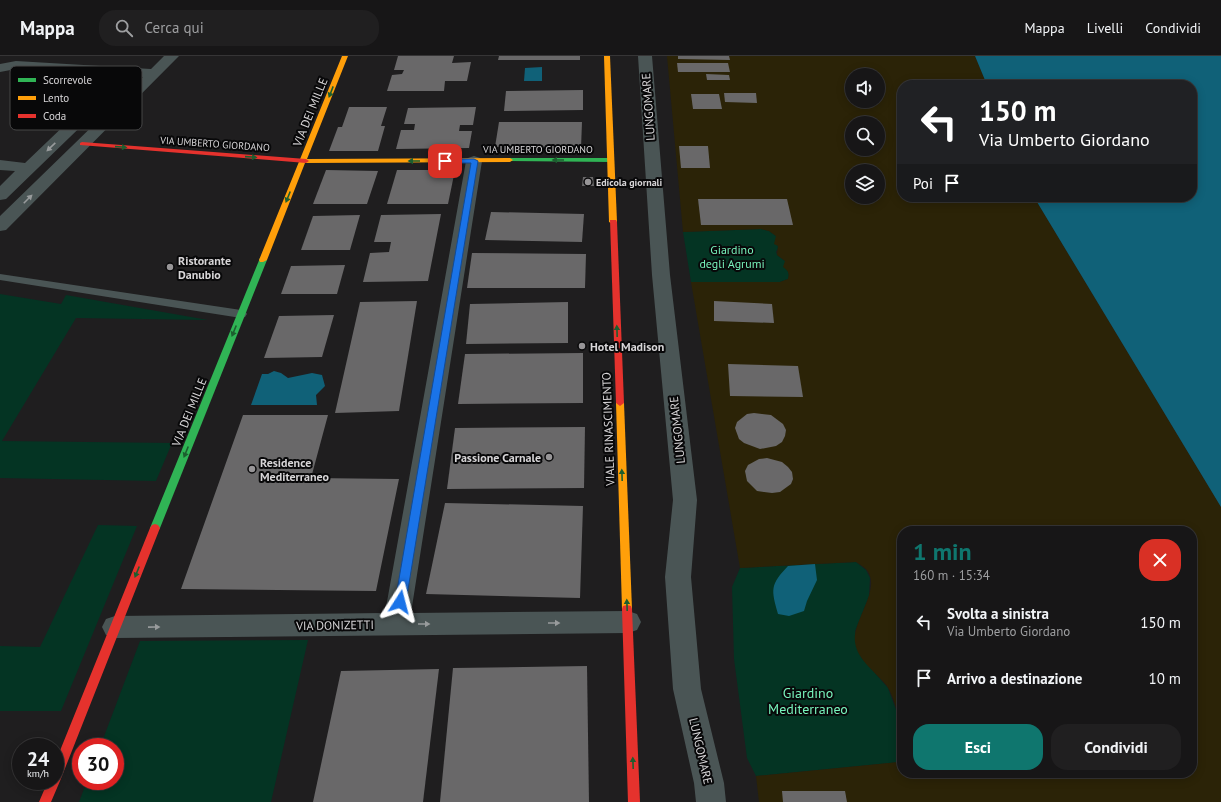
<!DOCTYPE html>
<html lang="it">
<meta charset="utf-8">
<style>
:root{--surface:#171617;--page:#201f20;--text:#f1f3f6;--muted:#9e9fa1;--line:#363536;--accent:#0f766e}
body{margin:0;font-family:"PT Sans",sans-serif;background:var(--page);color:var(--text);height:100vh;display:flex;flex-direction:column;font-size:15px;white-space:nowrap}
*{box-sizing:border-box;margin:0}
p{font-size:13px;color:var(--muted)}
.icon{flex:none;width:22px;height:22px;fill:none;stroke:currentColor;stroke-width:2;stroke-linecap:round;stroke-linejoin:round}
.map{position:relative;flex:1;overflow:hidden}
.sheet{position:absolute;left:897px;top:470px;width:300px;height:252px;display:flex;flex-direction:column;background:var(--surface);border-radius:16px;box-shadow:0 2px 10px #0003,0 0 0 1px var(--line)}
.sheet>*{flex:none}
.guide{position:absolute;left:897px;top:24px;width:300px;height:122px;border-radius:16px;box-shadow:0 2px 10px #0003,0 0 0 1px var(--line);background:#202124;color:#fff;overflow:hidden}
.tools{position:absolute;left:845px;top:12px;display:grid;gap:8px}
.tools a{display:grid;place-items:center;width:40px;height:40px;border-radius:50%;background:var(--surface);box-shadow:0 2px 10px #0003,0 0 0 1px var(--line);font-size:20px}
.speed{position:absolute;left:12px;top:682px;display:flex;gap:8px;font-size:20px;font-weight:700;text-align:center}
.speed>*{display:grid;place-content:center;width:52px;height:52px;border-radius:50%;background:var(--surface);box-shadow:0 2px 10px #0003,0 0 0 1px var(--line);line-height:1}
.speed small{font-size:10px;font-weight:400}
.speed .limit{border:6px solid #d22;background:#fff;color:#111}
.pin{position:absolute;display:grid;place-items:center;width:34px;height:34px;color:#fff;margin:-17px;border-radius:8px;box-shadow:0 2px 6px #0006}
.me{position:absolute;width:44px;margin:-22px;rotate:9deg;stroke-linejoin:round;filter:drop-shadow(0 0 3px #0008)}
.turn{display:flex;align-items:center;gap:14px;height:84px;padding:0 16px;font-size:18px}
.turn .icon{width:52px;height:52px;stroke-width:2.5}
.turn b{display:block;font-size:28px;line-height:34px}
.then{display:flex;align-items:center;height:38px;padding:0 16px;background:#0003;gap:8px;font-size:15px}
.round{display:grid;place-items:center;flex:none;width:42px;height:42px;border-radius:16px;background:var(--page)}
.summary{display:flex;align-items:center;justify-content:space-between;height:68px;padding:0 16px}
h1{font-size:24px;font-weight:600;line-height:30px;color:var(--accent)}
.action{display:flex;gap:8px;margin-top:auto;padding:8px 16px}
.action a{flex:1;height:46px;border-radius:16px;background:var(--accent);color:#fff;font-size:16px;font-weight:600;line-height:46px;text-align:center}
.action a+a{background:var(--page);color:var(--text)}
ul{padding:0;list-style:none}
li{display:flex;align-items:center;gap:12px;height:56px;padding:0 16px}
li div{flex:1}
li b{display:block;font-size:15px}
li em{font-style:normal}
header{display:flex;align-items:center;gap:24px;box-sizing:border-box;height:56px;padding:0 20px;background:var(--surface);border-bottom:1px solid var(--line)}
header strong{font-size:19px}
nav{display:flex;gap:22px;margin-inline-start:auto;font-size:14px}
.search{width:280px;height:36px;background:var(--page);display:flex;align-items:center;gap:10px;box-sizing:border-box;padding:0 14px;border-radius:16px;color:var(--muted);font-size:15px}
.map>svg:first-child{display:block}
.green{fill:#043423}
.sand{fill:#2b2307;fill-rule:evenodd}
.water{fill:#106178}
.building{fill:#696869}
.lines{fill:none;stroke-linecap:round;stroke-linejoin:round}
.lane{fill:#4a5555;fill-rule:evenodd}
.street{fill:#4a5555;fill-rule:evenodd}
.fast{fill:#30b455;fill-rule:evenodd}
.slow{fill:#ff9f0a;fill-rule:evenodd}
.jam{fill:#e5322d;fill-rule:evenodd}
.oneway{fill:#1c5e2f}
.oneway2{fill:#989b9c}
.route{fill:#1a73e8;stroke:#114b97}
.poi-dot{fill:#979597;stroke:#080809;stroke-width:1.5}
.labels{text-anchor:middle;dominant-baseline:central;stroke-width:4;stroke-linejoin:round;paint-order:stroke}
.far-street-label{font-size:10px;fill:#d7d5d7;stroke:#080809}
.far-poi-label{font-size:10px;font-weight:bold;fill:#d7d5d7;stroke:#080809;text-anchor:start}
.street-label{font-size:12px;fill:#d7d5d7;stroke:#080809}
.park-label{font-size:12px;fill:#78f3bc;stroke:#080809}
.poi-label{font-size:12px;font-weight:bold;fill:#d7d5d7;stroke:#080809;text-anchor:start}
.near-park-label{font-size:14px;fill:#78f3bc;stroke:#080809}
.key{fill:#080809;stroke:#464647;stroke-width:1}
.key-label{font-size:11px;fill:#d7d5d7}
</style>
<header>
<strong>Mappa</strong>
<div class="search"><svg class="icon" aria-label="search" viewBox="0 0 24 24"><circle cx="10" cy="10" r="6"/><path d="M15 15l6 6"/></svg>Cerca qui</div>
<nav><a>Mappa</a><a>Livelli</a><a>Condividi</a></nav>
</header>
<div class="map">
<svg width="1221" height="746" viewBox="0 0 1221 746">
<rect width="100%" height="100%" fill="#1f1e1f"/>
<g class="green">
<path d="M761 173 769 175 776 180 778 192 776 196 777 199 785 205 789 219 788 223 780 226H691L683 176Z"/>
<path d="M0 238 61 248 66 239 208 264 76 262 2 385 172 387 156 425 0 422Z"/>
<path d="M98 469 137 470 61 655H0V590L40 591Z"/>
<path d="M856 506 866 514 870 522 869 540 855 575 861 601 888 632 898 659 902 680 900 706 756 720 747 702 734 603 732 531 740 512Z"/>
<path d="M308 584 271 746H79L87 725H115V691H100L140 585Z"/>
</g>
<path class="sand" d="M667 0H975L987 29H902V141H1034L1221 451V746H759L756 720 899 706 902 688V717H1192V475H902V680C899 664 896 644 887 630 877 617 857 604 855 586 852 565 883 532 866 513 863 510 859 508 856 506L740 512 691 226H780L788 223C790 216 787 214 783 211L785 205 777 199 778 190 774 188 776 180 769 175 761 173 683 176ZM852 19H878V45H852ZM852 67H878V93H852ZM852 115H878V141H852Z"/>
<g class="water">
<path d="M975 0H1221V451L1034 141H1192V29H987Z"/>
<path d="M542 11V25H524L525 12Z"/>
<path d="M274 315 281 317 288 322 312 317 322 319 325 330 316 339 317 349H251L262 318H268Z"/>
<path d="M815 508 817 524 807 545 804 555 789 560 778 558C771 533 770 529 788 510Z"/>
</g>
<g class="building">
<path d="M398 0H454L452 7 471 6 467 25H445L444 35H387L392 19 402 18 404 14H394Z"/>
<path d="M499 0H580V4H498Z"/>
<path d="M678 0H729L730 4 678 3Z"/>
<path d="M677 7H728L730 16H678Z"/>
<path d="M706 18 729 19 730 24H707Z"/>
<path d="M583 34V54L504 55 506 35Z"/>
<path d="M724 37H756L757 47 725 46Z"/>
<path d="M691 38H719L722 53H693Z"/>
<path d="M349 51H387L381 70H385L378 95H329L338 71H342Z"/>
<path d="M476 51 473 69H460L459 75H472L469 92 396 93 401 74H414L415 68H404L408 52Z"/>
<path d="M499 66H582L581 92 495 91Z"/>
<path d="M679 90H708L710 112H681Z"/>
<path d="M326 114 378 115 367 148H313Z"/>
<path d="M397 114H455L448 148H387Z"/>
<path d="M583 121H593L594 130H582Z"/>
<path d="M698 143H787L793 169H701Z"/>
<path d="M491 156 584 158 582 186 485 184Z"/>
<path d="M441 158 428 225 363 226 370 197 389 196 391 186H374L381 159Z"/>
<path d="M360 159 350 194H301L313 160Z"/>
<path d="M472 197 586 198 585 232H467Z"/>
<path d="M345 209 337 238H281L291 210Z"/>
<path d="M417 245 399 355 335 357 360 246Z"/>
<path d="M714 245 772 248 774 267 714 265Z"/>
<path d="M568 246V287L466 288 470 248Z"/>
<path d="M334 259 322 301 264 302 279 260Z"/>
<path d="M583 297V347L458 348 465 298Z"/>
<path d="M728 308 798 310 803 341 730 340Z"/>
<path d="M754 357 771 359 783 368 786 374 785 380 782 386 776 390 760 393 744 387 739 383 735 372 737 366 747 358Z"/>
<path d="M243 359H328L311 422 399 423 376 535 181 533Z"/>
<path d="M585 371 584 432 447 433 455 372Z"/>
<path d="M767 402 782 406 788 411 792 416 793 423 791 428 780 436 772 437 757 435 747 425 745 415 748 409 759 403Z"/>
<path d="M445 447 583 450 580 542 426 538Z"/>
<path d="M587 610 589 746H440L453 612Z"/>
<path d="M439 613 423 746H313L341 615Z"/>
<path d="M782 735H845L847 746H783Z"/>
</g>
<g class="lines">
<path class="lane" d="M0 218 241 254 245 255 247 258 245 261 241 262 0 224Z"/>
<g class="street">
<path d="M164 0H179L6 174 0 175V160L143 21 133 20 6 143 0 144V130L15 115 0 114V104L25 107 117 19 16 13 0 16V8L16 5 151 13Z"/>
<path d="M638 0H652L670 219 697 444 691 521 701 633 724 727 726 746H696L694 727 673 633 665 521 673 444 652 219Z"/>
<path d="M474 100 480 102 482 105 411 557 628 555 637 558 641 566 637 574 628 577 115 582 106 579 102 571 106 563 115 560 385 557 466 105 468 102Z"/>
</g>
<g class="fast">
<path d="M510 102H611L614 104 611 106 508 105 507 104Z"/>
<path d="M260 202H263L267 204 160 472 158 475 155 476 152 475 150 472Z"/>
</g>
<g class="slow">
<path d="M342 0H348L307 103 510 102 513 104 510 106 305 107 267 204 263 206H260L259 204Z"/>
<path d="M604 0H610L617 166 613 168 609 166Z"/>
<path d="M620 344 624 347 632 553 631 556 627 557 623 556 622 553 616 347Z"/>
</g>
<g class="jam">
<path d="M82 86 306 103 309 105 306 107 80 89V87Z"/>
<path d="M610 164H616L617 166 624 347 620 350 616 347Z"/>
<path d="M155 468 158 469 160 472 60 725 51 746H39L48 725H55V707L150 472 152 469Z"/>
<path d="M627 549 631 550 632 553 640 746H628L622 553 623 550Z"/>
</g>
</g>
<defs><path id="oneway-solid" d="M-6-.8H1V-3.2L6.5 0L1 3.2V.8H-6Z"/></defs>
<g class="oneway">
<use href="#oneway-solid" transform="translate(331 36) rotate(111)"/>
<use href="#oneway-solid" transform="translate(121 91) rotate(4)"/>
<use href="#oneway-solid" transform="translate(251 101) rotate(4)"/>
<use href="#oneway-solid" transform="translate(558 104) rotate(180)"/>
<use href="#oneway-solid" transform="translate(414 105) rotate(180)"/>
<use href="#oneway-solid" transform="translate(288 141) rotate(112)"/>
<use href="#oneway-solid" transform="translate(234 275) rotate(112)"/>
<use href="#oneway-solid" transform="translate(617 275) rotate(-92)"/>
<use href="#oneway-solid" transform="translate(186 396) rotate(112)"/>
<use href="#oneway-solid" transform="translate(622 419) rotate(-92)"/>
<use href="#oneway-solid" transform="translate(137 516) rotate(112)"/>
<use href="#oneway-solid" transform="translate(627 549) rotate(-92)"/>
<use href="#oneway-solid" transform="translate(633 707) rotate(-92)"/>
</g>
<g class="oneway2">
<use href="#oneway-solid" transform="translate(51 91) rotate(136)"/>
<use href="#oneway-solid" transform="translate(28 143) rotate(-45)"/>
<use href="#oneway-solid" transform="translate(554 567)"/>
<use href="#oneway-solid" transform="translate(424 568)"/>
<use href="#oneway-solid" transform="translate(154 571) rotate(-1)"/>
</g>
<path class="route" d="M442 103H474L478 105 406 546 404 549 400 550 396 549 395 546 471 107H445L442 106Z"/>
<g class="poi-dot">
<circle cx="588" cy="126" r="4"/>
<circle cx="170" cy="211" r="4"/>
<circle cx="582" cy="290" r="4"/>
<circle cx="549" cy="401" r="4"/>
<circle cx="252" cy="413" r="4"/>
</g>
<g class="labels">
<g class="far-street-label">
<text transform="translate(215 88) rotate(4)">VIA UMBERTO GIORDANO</text>
<text x="538" y="93">VIA UMBERTO GIORDANO</text>
</g>
<g class="far-poi-label">
<text x="596" y="126">Edicola giornali</text>
</g>
<g class="street-label">
<text transform="translate(648 51) rotate(-94)">LUNGOMARE</text>
<text transform="translate(310 56) rotate(-68)">VIA DEI MILLE</text>
<text transform="translate(189 356) rotate(-68)">VIA DEI MILLE</text>
<text transform="translate(608 373) rotate(-92)">VIALE RINASCIMENTO</text>
<text transform="translate(677 374) rotate(-96)">LUNGOMARE</text>
<text transform="translate(335 569) rotate(-1)">VIA DONIZETTI</text>
<text transform="translate(701 695) rotate(77)">LUNGOMARE</text>
</g>
<g class="park-label">
<text x="732" y="193">Giardino<tspan x="732" dy="14">degli Agrumi</tspan></text>
</g>
<g class="poi-label">
<text x="178" y="204">Ristorante<tspan x="178" dy="14">Danubio</tspan></text>
<text x="590" y="290">Hotel Madison</text>
<text x="541" y="401" text-anchor="end">Passione Carnale</text>
<text x="260" y="406">Residence<tspan x="260" dy="14">Mediterraneo</tspan></text>
</g>
<g class="near-park-label">
<text x="808" y="637">Giardino<tspan x="808" dy="16">Mediterraneo</tspan></text>
</g>
</g>
<rect x="10" y="10" width="132" height="64" rx="6" class="key"/>
<rect x="18" y="22" width="18" height="4" fill="#30b455"/>
<rect x="18" y="40" width="18" height="4" fill="#ff9f0a"/>
<rect x="18" y="58" width="18" height="4" fill="#e5322d"/>
<g class="key-label">
<text x="43" y="28">Scorrevole</text>
<text x="43" y="46">Lento</text>
<text x="43" y="64">Coda</text>
</g>
</svg>
<div class="tools">
<a><svg class="icon" aria-label="sound" viewBox="0 0 24 24"><path d="M4 9h4l5-4v14l-5-4H4zM17 9q2 3 0 6"/></svg></a>
<a><svg class="icon" aria-label="search" viewBox="0 0 24 24"><circle cx="10" cy="10" r="6"/><path d="M15 15l6 6"/></svg></a>
<a><svg class="icon" aria-label="layers" viewBox="0 0 24 24"><path d="M12 4l9 5-9 5-9-5zM3 14l9 5 9-5"/></svg></a>
</div>
<div class="speed"><div>24<small>km/h</small></div><div class="limit">30</div></div>
<div class="pin" style="left:445px;top:105px;background:#d93025"><svg class="icon" aria-label="arrive" viewBox="0 0 24 24"><path d="M6 21V4h12l-3 4 3 4H6"/></svg></div>
<svg class="me" style="left:400px;top:546px" viewBox="-20 -20 40 40"><path d="M0-17L14 15 0 8-14 15z" fill="#1a73e8" stroke="#fff" stroke-width="4"/></svg>
<div class="guide">
<div class="turn"><svg class="icon" aria-label="left" viewBox="0 0 24 24"><path d="M17 20v-9H6M10 6l-5 5 5 5"/></svg><div><b>150 m</b>Via Umberto Giordano</div></div>
<div class="then">Poi<svg class="icon" aria-label="arrive" viewBox="0 0 24 24"><path d="M6 21V4h12l-3 4 3 4H6"/></svg></div>
</div>
<section class="sheet">
<div class="summary"><div><h1>1 min</h1><p>160 m · 15:34</p></div><a class="round" style="background:#d93025;color:#fff"><svg class="icon" aria-label="close" viewBox="0 0 24 24"><path d="M6 6l12 12M18 6L6 18"/></svg></a></div>
<ul>
<li><svg class="icon" aria-label="left" viewBox="0 0 24 24"><path d="M17 20v-9H6M10 6l-5 5 5 5"/></svg><div><b>Svolta a sinistra</b><p>Via Umberto Giordano</p></div><em>150 m</em></li>
<li><svg class="icon" aria-label="arrive" viewBox="0 0 24 24"><path d="M6 21V4h12l-3 4 3 4H6"/></svg><div><b>Arrivo a destinazione</b></div><em>10 m</em></li>
</ul>
<div class="action"><a>Esci</a><a>Condividi</a></div>
</section>
</div>
